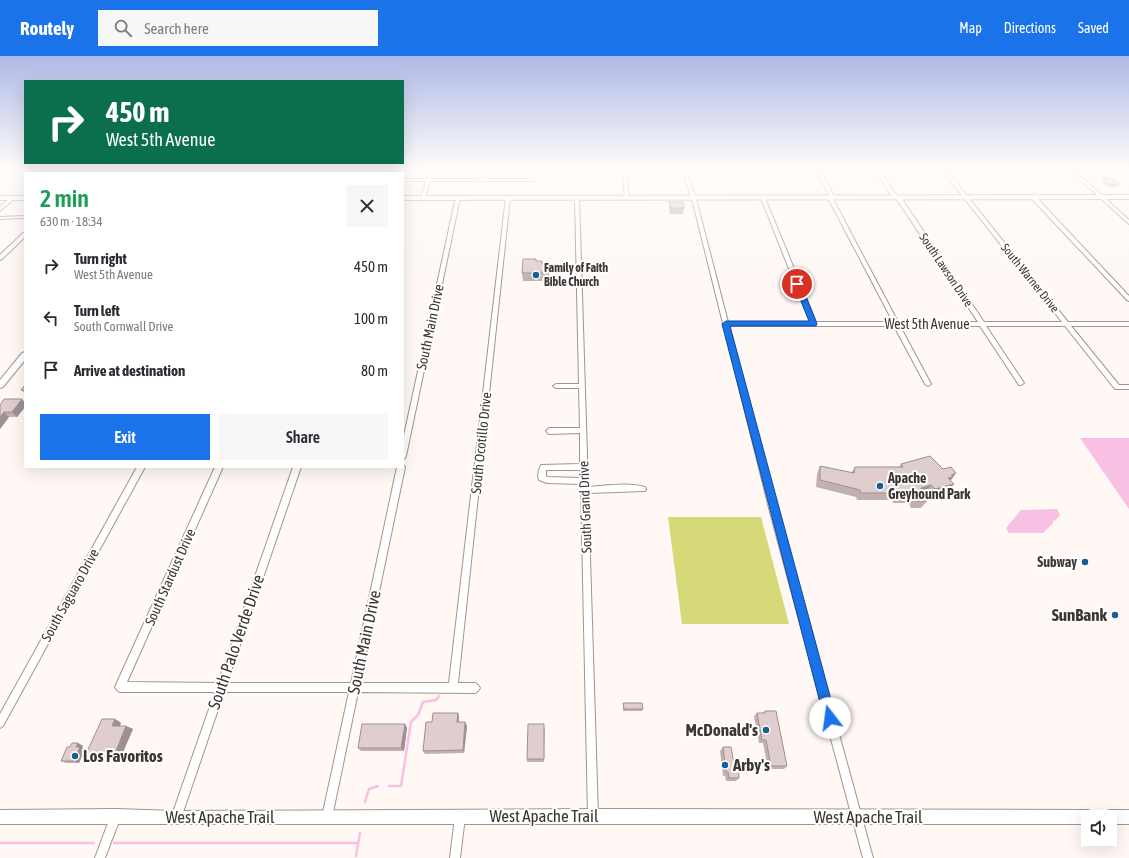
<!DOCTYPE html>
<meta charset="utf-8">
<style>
:root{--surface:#fff;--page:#f7f7f7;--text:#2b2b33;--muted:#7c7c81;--accent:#1a73e8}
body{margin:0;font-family:"Asap Condensed",sans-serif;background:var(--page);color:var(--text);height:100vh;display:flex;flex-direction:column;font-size:15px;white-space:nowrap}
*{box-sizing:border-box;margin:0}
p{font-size:13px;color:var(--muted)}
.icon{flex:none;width:22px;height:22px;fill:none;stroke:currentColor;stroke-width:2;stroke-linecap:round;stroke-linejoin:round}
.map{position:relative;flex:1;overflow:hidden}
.side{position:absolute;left:24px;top:116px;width:380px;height:296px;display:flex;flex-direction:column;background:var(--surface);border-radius:0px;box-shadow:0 4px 16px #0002}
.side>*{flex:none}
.banner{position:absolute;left:24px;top:24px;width:380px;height:84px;border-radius:0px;box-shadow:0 4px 16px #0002;background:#0b6e4f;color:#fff;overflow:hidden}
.controls{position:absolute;left:1081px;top:754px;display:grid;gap:8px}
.controls a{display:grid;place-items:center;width:36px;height:36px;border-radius:0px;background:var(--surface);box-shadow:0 4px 16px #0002;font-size:20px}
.pin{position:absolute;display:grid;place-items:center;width:34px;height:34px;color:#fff;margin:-17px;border:2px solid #fff;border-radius:50%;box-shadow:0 1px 4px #0007}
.me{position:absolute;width:44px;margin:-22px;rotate:345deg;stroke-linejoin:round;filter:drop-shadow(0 0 3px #0008)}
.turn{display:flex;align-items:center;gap:14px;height:84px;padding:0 16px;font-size:18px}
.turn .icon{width:52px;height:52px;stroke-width:2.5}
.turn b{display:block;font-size:28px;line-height:34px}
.round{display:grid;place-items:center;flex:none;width:42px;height:42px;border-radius:0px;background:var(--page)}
.headline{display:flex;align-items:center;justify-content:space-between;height:68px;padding:0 16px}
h1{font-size:24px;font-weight:600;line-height:30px;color:#1e9e55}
.cta{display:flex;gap:8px;margin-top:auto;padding:8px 16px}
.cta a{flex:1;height:46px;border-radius:0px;background:var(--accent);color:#fff;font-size:16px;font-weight:600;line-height:46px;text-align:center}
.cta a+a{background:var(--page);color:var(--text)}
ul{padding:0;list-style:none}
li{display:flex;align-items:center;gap:12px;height:52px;padding:0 16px}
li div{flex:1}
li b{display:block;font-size:15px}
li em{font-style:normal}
header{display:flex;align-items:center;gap:24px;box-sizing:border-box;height:56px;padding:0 20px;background:var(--accent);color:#fff}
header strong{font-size:19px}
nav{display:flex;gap:22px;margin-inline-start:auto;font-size:14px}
.search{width:280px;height:36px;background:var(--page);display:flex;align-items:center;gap:10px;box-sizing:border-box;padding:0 14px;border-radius:0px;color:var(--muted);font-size:15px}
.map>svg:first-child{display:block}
.green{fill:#d5d977}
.water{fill:#f8c0e2}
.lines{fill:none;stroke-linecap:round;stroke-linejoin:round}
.stream{stroke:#f8c0e2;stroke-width:2.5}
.minor-casing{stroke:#a3948d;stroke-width:2}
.major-casing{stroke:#a3948d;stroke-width:2}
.minor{fill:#fff;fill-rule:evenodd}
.major{fill:#fff;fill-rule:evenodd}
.wall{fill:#c1b1b2}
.shaded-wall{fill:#9d9091}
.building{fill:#e0cecf;stroke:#9d9091}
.route{fill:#1a73e8;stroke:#114b97}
.poi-dot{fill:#155f92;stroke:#fff;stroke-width:1.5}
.labels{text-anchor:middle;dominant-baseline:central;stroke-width:4;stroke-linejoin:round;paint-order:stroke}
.far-poi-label{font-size:12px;font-weight:bold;fill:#3d3734;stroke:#fff;text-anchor:start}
.far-street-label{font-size:12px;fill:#3d3734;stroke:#fff}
.street-label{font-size:14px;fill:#3d3734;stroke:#fff}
.poi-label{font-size:14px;font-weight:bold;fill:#3d3734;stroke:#fff;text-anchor:start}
.near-poi-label{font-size:17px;font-weight:bold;fill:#3d3734;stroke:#fff;text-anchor:end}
.near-street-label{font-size:17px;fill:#3d3734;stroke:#fff}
</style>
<header>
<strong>Routely</strong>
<div class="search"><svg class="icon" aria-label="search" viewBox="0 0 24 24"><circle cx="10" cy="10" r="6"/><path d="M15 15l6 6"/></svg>Search here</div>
<nav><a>Map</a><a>Directions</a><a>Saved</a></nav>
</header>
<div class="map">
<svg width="1129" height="802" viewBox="0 0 1129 802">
<rect width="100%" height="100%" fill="#fff8f5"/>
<path class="green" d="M668 461H761L789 568H682Z"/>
<g class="water">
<path d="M1080 382H1129V453Z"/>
<path d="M1057 453 1060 459 1055 465 1053 464V467L1043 477H1009L1006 472 1021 454Z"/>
</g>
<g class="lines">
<g class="stream">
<path d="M389 730H401L411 666 418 659 423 646 436 644 439 640"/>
<path d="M365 746 369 733 378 730"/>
<path d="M0 787H94"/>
<path d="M114 787H358"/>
<path d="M356 800 360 777"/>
</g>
<g class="minor-casing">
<g id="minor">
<path d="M238 113H242L239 117H235Z"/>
<path d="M325 113H329L327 117H323Z"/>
<path d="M430 113H434L431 123H479L481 113H485L483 123H531L532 113H536L535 124 533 125H430L425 142 421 143V142L426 125H403V123H427Z"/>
<path d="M622 113H626L629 142 627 143 625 142Z"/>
<path d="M682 113H686L697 147 728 266H810L761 142 763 141 765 142 816 266H893L828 142 830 141 816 113H820L835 142 833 143 898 266H978L896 142H893L874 113H878L897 140H900L984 266H1062L941 113H1002V115H947L1068 266H1129V270H1071L1119 329H1129V333H1115L1065 270H986L1024 327 1021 329H1019L980 270H900L931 328 928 330 925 328 894 270H729L778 456 873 802H863L770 456 693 147Z"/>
<path d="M1068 113H1073L1129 164V168Z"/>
<path d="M1031 140H1035L1129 240V245L1127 244 1031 142Z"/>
<path d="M11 141 15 142 0 155V151Z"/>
<path d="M456 141 460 142 406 400 405 402 403 403V384Z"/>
<path d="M506 141 510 142 458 627H475L478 629 480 632 478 635 475 637 358 636 332 761 331 765 327 766 323 765 322 761 349 636H224L181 762 180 766 176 767 172 766 171 762 215 636H120L117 634 115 631 215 411H223L127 626 218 627 293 411H301L227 627H351L397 411H403V409L405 411 360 627H449Z"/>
<path d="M575 141 579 142 588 431C605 430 628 426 645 431L646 433 645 435 588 437 598 760 597 764 593 765 589 764 588 760 581 428 547 427 539 424C537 419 539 413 541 409L580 408V377L549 378 546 375 549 372H580L579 332H556L553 330 556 328H579ZM546 414H580L581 422 547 421 546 420Z"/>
<path d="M25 160V162L0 163V161Z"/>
<path d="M23 177H25V181L2 203 0 204V199Z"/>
<path d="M137 411H145L3 670 0 672V658Z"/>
<path d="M116 755 120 756 121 760 105 802H95L112 756Z"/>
<path d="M460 756 464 757 465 761 460 802H450L455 761 456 757Z"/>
</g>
</g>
<g class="major-casing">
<g id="major">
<path d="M173 113H179L176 117H170Z"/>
<path d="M1129 139V143L403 144V140Z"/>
<rect x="0" y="140" width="25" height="4"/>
<path d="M25 296V304L3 331 0 332V324L22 297Z"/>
<path d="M116 753 176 755 593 753 1088 754 1093 756 1095 761H1088V768H0V754Z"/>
<path d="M1110 754H1129V768H1110V761H1103L1105 756Z"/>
</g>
</g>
<use href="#minor" class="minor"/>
<use href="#major" class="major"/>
</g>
<g class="wall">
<path d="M1104 122 1120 128 1117 131H1108L1102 126Z"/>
<path d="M669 146 684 152 683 158H670L669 152Z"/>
<path d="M536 205 542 208H549V222H542V225H523L522 217Z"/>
<path d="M25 329V337L21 334Z"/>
<path d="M22 343 25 347V351L17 361H9L0 373V349Z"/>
<path d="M901 408 950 425 954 428 948 435 929 440 925 436 923 437 927 445 921 452H911L909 447H893L892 444H857L856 441 816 431 817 418 820 410 851 417 855 411H899Z"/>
<path d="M623 647 643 653 642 655H623Z"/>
<path d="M765 655 787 710 784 713H768L763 687H759L754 660 757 657H763Z"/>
<path d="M458 657 459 661V666H465L467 670 464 697 425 698 423 695 432 666Z"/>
<path d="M115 663 121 667 120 670H126L133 673 120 703H92L85 700Z"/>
<path d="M405 668 407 672 404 695H361L358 692Z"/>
<path d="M545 671 544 706H527V703Z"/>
<path d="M78 687 83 690 82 692 85 693 79 707H66L61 705Z"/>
<path d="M723 691 734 707 739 722 736 725H726L725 720H723L720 695Z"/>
</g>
<g class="shaded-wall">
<path d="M22 343 25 347V351L17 361 12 356Z"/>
<path d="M4 356 9 361 0 373V361Z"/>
<path d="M956 417 951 424 943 429 951 419Z"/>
<path d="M954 428 948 435 929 440 935 433Z"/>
<path d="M931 429 925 436 915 439 921 432Z"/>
<path d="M458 657 459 661 458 670 457 666Z"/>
<path d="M115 663 121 667 118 673 112 670Z"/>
<path d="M465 666 467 670 464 697 463 694Z"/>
<path d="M405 668 407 672 404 695 401 692Z"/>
<path d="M126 670 133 673 120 703 114 700Z"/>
<path d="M78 687 83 690 82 692 85 693 79 707 74 705 76 691Z"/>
</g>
<g class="building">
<path d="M1104 122H1113L1120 128H1110Z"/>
<path d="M669 146H683L684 152H671Z"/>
<path d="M523 203H536V205H542V208H549V215H542V217H522Z"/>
<path d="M25 329V334H21Z"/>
<path d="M4 343H22L12 356H4L0 361V349Z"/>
<path d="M930 400 943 413 951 411 956 417 951 419 953 421 948 422 954 428 935 433 931 429 921 432 927 445H916L914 440H898L897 437H861L860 434 820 424V410L854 417 855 411H903L901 408Z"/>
<path d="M623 647H642L643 653H624Z"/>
<path d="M765 655H776L787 710H771L766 684H762L757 657H765Z"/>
<path d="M433 657H458L457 666H465L463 694 423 695 426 666H432Z"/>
<path d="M102 663H115L112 670H126L114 700H85Z"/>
<path d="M362 668H405L401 692H358Z"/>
<path d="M528 668H544V703H527Z"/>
<path d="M72 687H78L76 691H80L74 705H61L67 691H70Z"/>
<path d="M723 691H731L734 707H738L739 722H729L728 716H726Z"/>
</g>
<linearGradient id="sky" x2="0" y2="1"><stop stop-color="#aeb9e6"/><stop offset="0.5" stop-color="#fffcfa"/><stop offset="1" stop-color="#fffcfa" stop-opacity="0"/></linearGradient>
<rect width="1129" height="225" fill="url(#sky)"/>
<path class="route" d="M797 225 801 228 817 268 816 270H730L836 662 834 666 830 668 825 666 824 662 722 268 726 265H809L794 228Z"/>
<g class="poi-dot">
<circle cx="536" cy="219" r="4"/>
<circle cx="880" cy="430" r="4"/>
<circle cx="1085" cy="506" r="4"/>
<circle cx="1115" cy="559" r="4"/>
<circle cx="766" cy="674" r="4"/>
<circle cx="75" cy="700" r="4"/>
<circle cx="725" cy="709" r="4"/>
</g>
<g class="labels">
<g class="far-poi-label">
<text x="544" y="212">Family of Faith<tspan x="544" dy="14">Bible Church</tspan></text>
</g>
<g class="far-street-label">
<text transform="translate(946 214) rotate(56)">South Lawson Drive</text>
<text transform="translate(1030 222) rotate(51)">South Warner Drive</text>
</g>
<g class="street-label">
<text x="927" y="268">West 5th Avenue</text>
<text transform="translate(430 271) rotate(-78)">South Main Drive</text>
<text transform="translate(481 387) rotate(-84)">South Ocotillo Drive</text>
<text transform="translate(585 451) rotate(-92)">South Grand Drive</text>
<text transform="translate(170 521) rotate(-66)">South Stardust Drive</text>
<text transform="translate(70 539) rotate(-61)">South Saguaro Drive</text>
</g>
<g class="poi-label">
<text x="888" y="422">Apache<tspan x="888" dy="16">Greyhound Park</tspan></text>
<text x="1077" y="506" text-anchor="end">Subway</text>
</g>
<g class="near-poi-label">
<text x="1107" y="559">SunBank</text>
<text x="758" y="674">McDonald's</text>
<text x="83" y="700" text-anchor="start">Los Favoritos</text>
<text x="733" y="709" text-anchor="start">Arby's</text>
</g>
<g class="near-street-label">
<text transform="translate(236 586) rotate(-71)">South Palo Verde Drive</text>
<text transform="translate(364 586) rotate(-78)">South Main Drive</text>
<text x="544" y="760">West Apache Trail</text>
<text x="220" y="761">West Apache Trail</text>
<text x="868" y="761">West Apache Trail</text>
</g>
</g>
</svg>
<div class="controls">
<a><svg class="icon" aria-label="sound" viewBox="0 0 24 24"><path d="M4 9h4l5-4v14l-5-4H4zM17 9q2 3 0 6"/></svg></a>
</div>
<div class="pin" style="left:797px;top:228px;background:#d93025"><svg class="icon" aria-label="arrive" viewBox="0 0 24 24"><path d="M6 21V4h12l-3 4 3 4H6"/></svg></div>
<svg class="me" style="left:830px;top:662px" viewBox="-20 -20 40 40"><circle r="19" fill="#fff"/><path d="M0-13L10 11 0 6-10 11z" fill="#1a73e8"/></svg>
<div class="banner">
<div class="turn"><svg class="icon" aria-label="right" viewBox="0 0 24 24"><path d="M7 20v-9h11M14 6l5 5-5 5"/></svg><div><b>450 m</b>West 5th Avenue</div></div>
</div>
<section class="side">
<div class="headline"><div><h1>2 min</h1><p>630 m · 18:34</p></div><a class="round"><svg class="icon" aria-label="close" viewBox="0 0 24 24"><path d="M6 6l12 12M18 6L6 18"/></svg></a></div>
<ul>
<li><svg class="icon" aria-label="right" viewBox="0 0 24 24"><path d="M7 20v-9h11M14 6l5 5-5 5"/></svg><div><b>Turn right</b><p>West 5th Avenue</p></div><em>450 m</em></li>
<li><svg class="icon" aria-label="left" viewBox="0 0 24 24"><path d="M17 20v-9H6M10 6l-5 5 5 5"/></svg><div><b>Turn left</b><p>South Cornwall Drive</p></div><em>100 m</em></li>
<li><svg class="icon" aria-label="arrive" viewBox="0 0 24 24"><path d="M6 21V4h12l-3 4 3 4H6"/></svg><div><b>Arrive at destination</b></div><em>80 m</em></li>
</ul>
<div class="cta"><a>Exit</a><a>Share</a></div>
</section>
</div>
